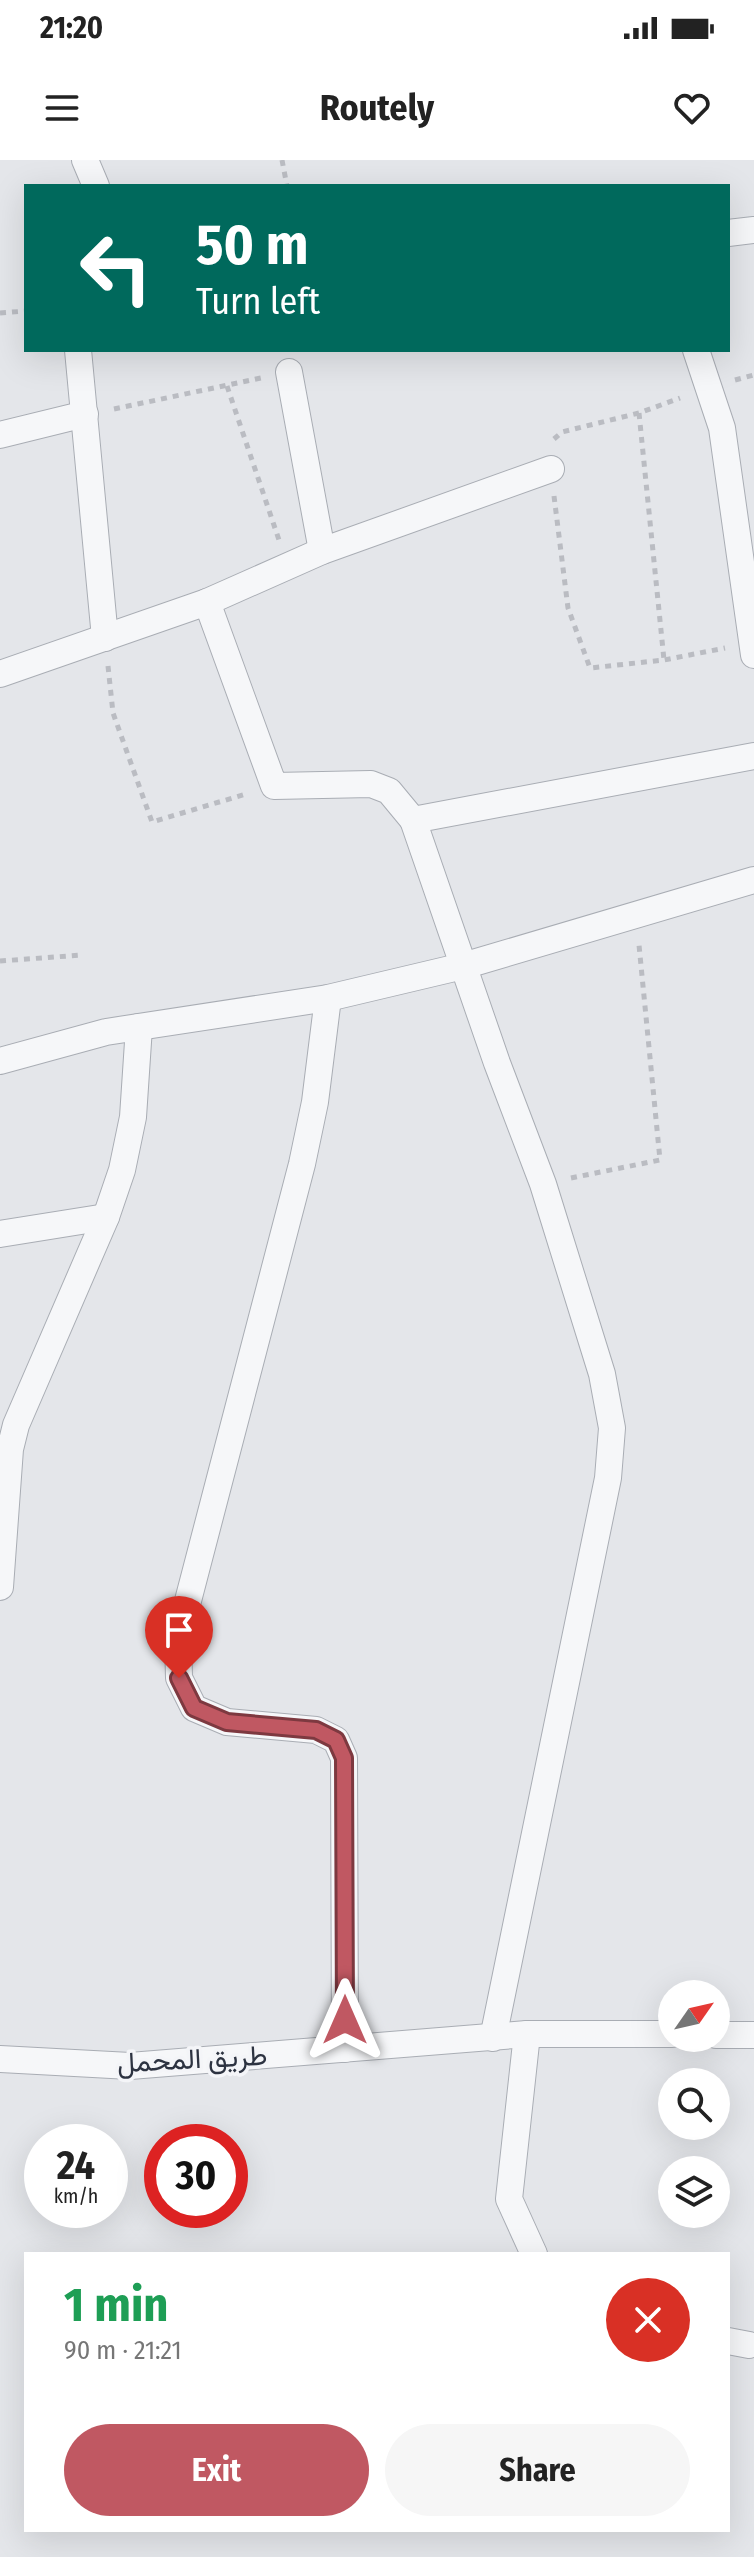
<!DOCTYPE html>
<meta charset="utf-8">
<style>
:root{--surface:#fff;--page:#f6f6f6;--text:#222;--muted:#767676;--accent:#c05862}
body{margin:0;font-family:"Fira Sans Condensed",Vazirmatn,sans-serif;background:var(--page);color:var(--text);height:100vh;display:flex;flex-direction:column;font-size:30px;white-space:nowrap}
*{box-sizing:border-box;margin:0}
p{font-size:26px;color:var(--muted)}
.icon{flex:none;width:44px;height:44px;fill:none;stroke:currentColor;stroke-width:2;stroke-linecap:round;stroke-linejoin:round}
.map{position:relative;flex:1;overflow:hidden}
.panel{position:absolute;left:24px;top:2092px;width:706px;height:280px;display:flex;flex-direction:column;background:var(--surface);border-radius:0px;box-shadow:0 8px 32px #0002}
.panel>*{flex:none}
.guide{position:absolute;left:24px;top:24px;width:706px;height:168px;border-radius:0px;box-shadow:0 8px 32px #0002;background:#00695c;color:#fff;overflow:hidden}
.needle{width:52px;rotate:56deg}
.controls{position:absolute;left:658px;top:1820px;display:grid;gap:16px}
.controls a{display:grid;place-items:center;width:72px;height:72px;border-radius:50%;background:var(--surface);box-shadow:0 8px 32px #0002;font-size:40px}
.speed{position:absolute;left:24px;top:1964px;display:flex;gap:16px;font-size:40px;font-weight:700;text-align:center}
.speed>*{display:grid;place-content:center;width:104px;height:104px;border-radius:50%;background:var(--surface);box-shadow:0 8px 32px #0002;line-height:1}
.speed small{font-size:20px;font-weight:400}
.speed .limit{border:12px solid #d22;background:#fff;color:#111}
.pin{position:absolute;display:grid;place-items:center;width:68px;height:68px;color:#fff;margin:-82px -34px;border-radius:50% 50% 50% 0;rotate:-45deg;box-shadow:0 0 8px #0007}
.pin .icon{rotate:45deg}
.me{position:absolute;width:88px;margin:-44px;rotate:0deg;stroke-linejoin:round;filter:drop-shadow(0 0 6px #0008)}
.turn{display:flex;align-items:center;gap:28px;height:168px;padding:0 40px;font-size:36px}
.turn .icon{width:104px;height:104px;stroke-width:2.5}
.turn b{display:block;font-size:56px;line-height:68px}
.round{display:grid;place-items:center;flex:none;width:84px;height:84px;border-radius:42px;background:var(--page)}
.overview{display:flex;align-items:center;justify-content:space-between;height:136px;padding:0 40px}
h1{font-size:48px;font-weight:700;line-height:60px;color:#1e9e55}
.button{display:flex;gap:16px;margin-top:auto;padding:16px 40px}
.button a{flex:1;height:92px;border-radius:48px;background:var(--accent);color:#fff;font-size:32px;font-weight:700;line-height:92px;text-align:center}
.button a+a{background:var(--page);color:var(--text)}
.status{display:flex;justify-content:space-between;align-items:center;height:56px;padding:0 40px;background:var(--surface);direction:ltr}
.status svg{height:22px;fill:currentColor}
header{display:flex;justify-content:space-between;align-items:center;height:104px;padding:0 40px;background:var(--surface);font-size:36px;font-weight:700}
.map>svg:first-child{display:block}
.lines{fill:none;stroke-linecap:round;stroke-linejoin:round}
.minor-casing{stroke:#a9adb4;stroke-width:28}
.path{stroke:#babcc2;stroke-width:5;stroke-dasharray:6 6;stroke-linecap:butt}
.minor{stroke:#f6f7f9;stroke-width:26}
.route-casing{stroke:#7d3940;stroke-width:20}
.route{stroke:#c05862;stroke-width:14}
.labels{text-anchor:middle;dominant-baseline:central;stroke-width:7;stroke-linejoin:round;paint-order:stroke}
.street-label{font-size:28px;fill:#2d3341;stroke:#f4f5f8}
</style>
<div class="status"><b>21:20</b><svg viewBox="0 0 49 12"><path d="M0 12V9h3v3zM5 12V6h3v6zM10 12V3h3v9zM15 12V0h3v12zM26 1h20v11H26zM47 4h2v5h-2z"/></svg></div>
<header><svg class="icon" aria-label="menu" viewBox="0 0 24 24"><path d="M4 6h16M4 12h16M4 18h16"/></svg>Routely<svg class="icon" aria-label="heart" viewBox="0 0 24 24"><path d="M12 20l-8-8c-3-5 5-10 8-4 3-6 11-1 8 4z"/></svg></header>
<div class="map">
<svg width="754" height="2397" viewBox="0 0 754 2397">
<rect width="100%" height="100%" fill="#e4e6ea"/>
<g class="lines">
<g class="minor-casing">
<g id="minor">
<path d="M85 0 96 26"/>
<path d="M728 73 754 70"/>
<path d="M78 190 105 478"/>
<path d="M696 190 722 268 754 495"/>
<path d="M289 212 322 391"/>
<path d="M0 275 85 254"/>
<path d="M207 442 274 626 371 624 389 631 413 660"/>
<path d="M0 514 207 442 322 391 551 309"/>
<path d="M328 838 315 942 302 1004 178 1479 179 1518 194 1548 227 1562 316 1570 336 1580 344 1598 345 1889"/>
<path d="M0 901 106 872 328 838 463 806 754 720"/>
<path d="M0 1074 106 1057"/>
<path d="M0 1427 10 1289 16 1265 106 1057 122 1010 133 957 139 867"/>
<path d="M527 1874 509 2039 534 2094"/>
<path d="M716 1875H754"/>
<path d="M493 1878 608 1318 612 1268 602 1214 543 1024 497 903 413 660 754 596"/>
<path d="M0 1899 130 1906 527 1874H672"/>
<path d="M728 2181 749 2185"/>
</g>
</g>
<g class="path">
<path d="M282 0 287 26"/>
<path d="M0 153 26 151"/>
<path d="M735 220 754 215"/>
<path d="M227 226 279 380"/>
<path d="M114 249 261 218"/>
<path d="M639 253 664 500"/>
<path d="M554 279 562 272 639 253 680 238"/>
<path d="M554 336 568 448 590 508 664 500 725 488"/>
<path d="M108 506 113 553 152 662 246 634"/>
<path d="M0 801 82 795"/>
<path d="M571 1018 660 1000 639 785"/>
</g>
<use href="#minor" class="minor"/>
</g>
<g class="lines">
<g class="route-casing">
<path id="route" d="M179 1518 194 1548 227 1562 316 1570 336 1580 344 1598 345 1860"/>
</g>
<use href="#route" class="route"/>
</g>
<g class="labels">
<g class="street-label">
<text transform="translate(192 1899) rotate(-3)">طريق المحمل</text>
</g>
</g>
</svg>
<div class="controls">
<a><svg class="needle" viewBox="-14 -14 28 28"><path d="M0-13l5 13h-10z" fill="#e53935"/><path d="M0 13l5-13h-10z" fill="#767676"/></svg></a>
<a><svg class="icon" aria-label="search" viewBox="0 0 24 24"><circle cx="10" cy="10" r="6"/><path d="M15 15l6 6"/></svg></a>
<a><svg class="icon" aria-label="layers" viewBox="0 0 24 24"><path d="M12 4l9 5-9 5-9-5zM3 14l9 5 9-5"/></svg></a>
</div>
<div class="speed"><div>24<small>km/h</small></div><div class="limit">30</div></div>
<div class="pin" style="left:179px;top:1518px;background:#d93025"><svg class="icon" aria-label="arrive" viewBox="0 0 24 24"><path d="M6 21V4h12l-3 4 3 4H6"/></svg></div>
<svg class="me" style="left:345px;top:1860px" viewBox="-20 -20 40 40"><path d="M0-17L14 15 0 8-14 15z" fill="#c05862" stroke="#fff" stroke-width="4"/></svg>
<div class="guide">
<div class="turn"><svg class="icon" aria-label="left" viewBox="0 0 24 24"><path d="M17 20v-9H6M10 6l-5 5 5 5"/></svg><div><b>50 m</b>Turn left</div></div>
</div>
<section class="panel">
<div class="overview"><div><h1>1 min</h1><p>90 m · 21:21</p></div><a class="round" style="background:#d93025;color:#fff"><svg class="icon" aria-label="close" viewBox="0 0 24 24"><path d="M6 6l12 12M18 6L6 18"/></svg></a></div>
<div class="button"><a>Exit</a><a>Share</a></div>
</section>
</div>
